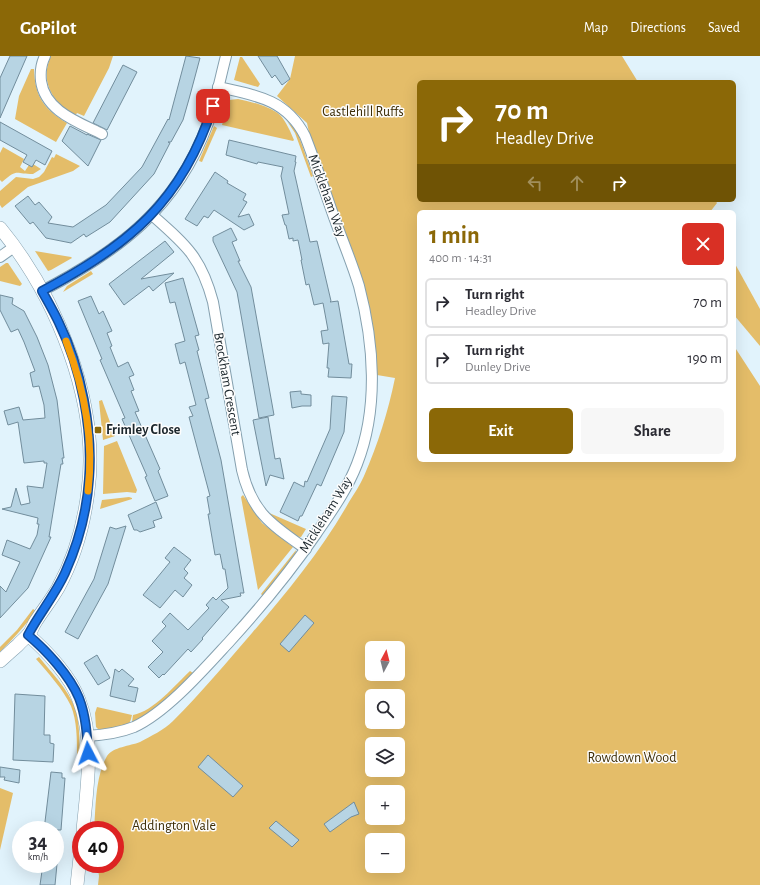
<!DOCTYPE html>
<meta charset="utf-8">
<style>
:root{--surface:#fff;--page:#f7f7f7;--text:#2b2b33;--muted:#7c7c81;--line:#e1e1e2;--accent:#8b6807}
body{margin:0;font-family:"Alegreya Sans",sans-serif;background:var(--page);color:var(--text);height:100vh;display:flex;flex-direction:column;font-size:15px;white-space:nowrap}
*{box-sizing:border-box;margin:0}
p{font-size:13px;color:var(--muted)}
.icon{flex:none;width:22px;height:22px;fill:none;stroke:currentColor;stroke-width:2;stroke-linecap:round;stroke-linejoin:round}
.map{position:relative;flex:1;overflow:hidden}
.drawer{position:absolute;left:417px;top:154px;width:319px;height:252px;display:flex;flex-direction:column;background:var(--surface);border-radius:6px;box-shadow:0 4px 16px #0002}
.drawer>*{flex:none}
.guide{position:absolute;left:417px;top:24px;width:319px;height:122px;border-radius:6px;box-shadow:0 4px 16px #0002;background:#8b6807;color:#fff;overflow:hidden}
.needle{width:26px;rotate:7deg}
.buttons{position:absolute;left:365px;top:585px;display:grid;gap:8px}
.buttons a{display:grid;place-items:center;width:40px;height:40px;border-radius:6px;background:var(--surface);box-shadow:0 4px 16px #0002;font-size:20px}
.speed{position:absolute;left:12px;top:765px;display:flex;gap:8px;font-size:20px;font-weight:700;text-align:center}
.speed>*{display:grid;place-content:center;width:52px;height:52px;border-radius:50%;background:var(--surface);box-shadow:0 4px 16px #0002;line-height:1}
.speed small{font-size:10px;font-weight:400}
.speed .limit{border:6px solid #d22;background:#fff;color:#111}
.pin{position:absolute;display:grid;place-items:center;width:34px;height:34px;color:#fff;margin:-17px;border-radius:8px;box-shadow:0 2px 6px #0006}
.me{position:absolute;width:44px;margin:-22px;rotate:356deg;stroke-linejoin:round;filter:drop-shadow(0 0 3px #0008)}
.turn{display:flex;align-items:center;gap:14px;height:84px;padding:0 12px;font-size:18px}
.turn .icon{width:52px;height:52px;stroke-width:2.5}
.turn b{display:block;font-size:28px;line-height:34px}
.lanes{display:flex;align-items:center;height:38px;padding:0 12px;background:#0003;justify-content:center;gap:20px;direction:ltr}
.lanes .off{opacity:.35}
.round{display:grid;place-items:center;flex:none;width:42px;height:42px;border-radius:6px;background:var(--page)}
.overview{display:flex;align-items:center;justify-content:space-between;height:68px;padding:0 12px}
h1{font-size:24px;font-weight:700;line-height:30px;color:var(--accent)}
.action{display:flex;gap:8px;margin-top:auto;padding:8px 12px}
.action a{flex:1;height:46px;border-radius:6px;background:var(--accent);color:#fff;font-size:16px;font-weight:700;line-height:46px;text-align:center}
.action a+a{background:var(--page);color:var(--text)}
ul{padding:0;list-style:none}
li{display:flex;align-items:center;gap:12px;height:50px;margin:0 8px 6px;padding:0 4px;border:2px solid var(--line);border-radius:6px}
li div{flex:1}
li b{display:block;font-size:15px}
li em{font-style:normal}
header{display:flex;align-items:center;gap:24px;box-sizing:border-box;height:56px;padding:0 20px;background:var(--accent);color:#fff}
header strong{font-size:19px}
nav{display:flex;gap:22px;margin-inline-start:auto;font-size:14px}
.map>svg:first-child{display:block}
.green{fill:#e4bd69;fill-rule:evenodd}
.building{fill:#b7d4e3;stroke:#728d9c}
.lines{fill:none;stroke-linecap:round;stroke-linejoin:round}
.minor-casing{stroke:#85a0af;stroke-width:12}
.tertiary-casing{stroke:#85a0af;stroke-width:14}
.minor{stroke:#fff;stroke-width:10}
.tertiary{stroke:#fff;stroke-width:13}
.route-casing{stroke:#114b97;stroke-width:10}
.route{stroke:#1a73e8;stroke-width:7}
.slow{stroke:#f59e0b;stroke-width:7}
.poi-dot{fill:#8b6807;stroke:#fdfdfd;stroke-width:1.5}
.labels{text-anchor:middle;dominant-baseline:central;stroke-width:3;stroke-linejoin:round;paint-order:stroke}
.park-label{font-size:14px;fill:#3d2d06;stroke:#fdfdfd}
.street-label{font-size:14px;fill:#1b262c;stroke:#fdfdfd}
.poi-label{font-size:14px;font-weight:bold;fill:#1b262c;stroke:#fdfdfd;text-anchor:start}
</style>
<header>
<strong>GoPilot</strong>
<nav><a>Map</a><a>Directions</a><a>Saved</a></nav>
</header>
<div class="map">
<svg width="760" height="829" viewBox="0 0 760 829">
<rect width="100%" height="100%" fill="#e1f3fc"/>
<g class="green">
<path d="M51 0H113L109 12 84 60 77 57 75 60C53 47 39 25 51 0Z"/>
<path d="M295 0H622L638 26H419V144H715L717 147 710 156H419V404H734V290L760 330V829H98L99 820 97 808H115V774H94C96 750 95 721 107 700 113 691 130 690 140 686 151 680 164 674 173 665 201 637 226 607 252 577 287 536 322 494 349 446 354 438 360 429 364 420 378 388 388 356 395 322L377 319 372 267 310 81 307 67 277 40 290 23ZM372 592H398V618H372ZM372 640H398V666H372ZM372 688H398V714H372ZM372 736H398V762H372ZM372 784H398V810H372Z"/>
<path d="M240 1H242L260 28 258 31 234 24Z"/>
<path d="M31 13H34C35 41 44 53 67 67L56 86 15 63 19 40Z"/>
<path d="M238 43C252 46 269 50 280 59 286 65 291 77 294 84L293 85 222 69 229 44Z"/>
<path d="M287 65 297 75 313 120 311 121 295 77Z"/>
<path d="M214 70 217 72 202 106 199 105Z"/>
<path d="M3 91 24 103 20 111 25 115 29 109 32 111 33 108 41 113 33 118C15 118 18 112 2 126L0 124V97Z"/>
<path d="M56 98 80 110 73 115 28 131 2 152 0 149V135L16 121 33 123 39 121 44 116 52 101 54 102Z"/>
<path d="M35 195 71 201 72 202 51 214 48 215Z"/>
<path d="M734 206 760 253V290L734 259Z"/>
<path d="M6 207H8L22 228 20 230 0 225V211Z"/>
<path d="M91 215 93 218 63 236 67 230Z"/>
<path d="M102 344 115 380 103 384 99 345Z"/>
<path d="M117 385 137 434 136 437 127 436 103 438 104 390Z"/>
<path d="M243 439 262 467 293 491 258 534 241 441Z"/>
<path d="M129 441 132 442V443L100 453 102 444Z"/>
<path d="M267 456 306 473 301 481C290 480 275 464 267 456Z"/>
<path d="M296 494 295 500 263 540 261 538Z"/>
<path d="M33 553 36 555C25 570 13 583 0 596V591L17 574Z"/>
<path d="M39 601C51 616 68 633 75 652 80 667 79 683 80 699H77C77 683 77 665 71 650 63 633 48 617 36 603Z"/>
<path d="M190 615 193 617C174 635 156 656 132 666L133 659C154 655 175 629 190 615Z"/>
<path d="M97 651 132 659C131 662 131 666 128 668 121 674 106 674 98 673L96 671 95 657Z"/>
<path d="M0 732 13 737 0 794Z"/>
</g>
<g class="building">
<path d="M10 0H27L0 62V22Z"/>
<path d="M186 0 200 2 189 43 183 64 171 86H168L170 87 154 118 110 166 86 181 84 178 71 187 46 182 33 166 30 168 15 150 28 140 35 149 39 146 52 161 48 167 73 171 106 149 142 111 168 63 169 64Z"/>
<path d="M258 0H277L290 23 282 29 275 19 272 22Z"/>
<path d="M123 9 137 16 107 74 93 67Z"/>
<path d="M0 66 52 95 45 109 36 104 32 111 23 106 27 99 0 84Z"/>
<path d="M70 70 87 79V78L101 84 88 110 62 85Z"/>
<path d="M229 84 296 100 295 106H296L294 115 310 186 317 185 331 245 330 246 338 245 349 308H352L351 322 328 321 329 312H327L329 287 323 288 321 275 328 274 323 247 314 249 309 228 306 229 301 204H302L298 184 293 185V182L289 183 286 169H285L282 159 289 158 281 120 283 111 258 106 257 108 226 99Z"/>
<path d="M215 116 228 125 227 127 246 138 243 144 247 146 238 161 249 158 254 169 244 174 214 154 208 162 204 160 197 170 185 163Z"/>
<path d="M231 172 237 184 232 186 240 205H238L251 231 274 359 259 362 237 236 213 185V181Z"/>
<path d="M165 185 174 196 141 223 174 217 153 235 149 230 124 249 109 228Z"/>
<path d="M183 222 199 279 195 280 199 294 197 295 209 342 205 343 221 404 244 537H240L241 540 221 544 229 551 202 582 203 583 191 596 188 593 164 619 163 618 159 622 148 611 163 596 152 585 166 570 162 566 170 557 188 574 209 552 206 549 213 541 216 544 228 532 225 513H223L220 498 215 499 208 458H210L207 441 210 440 189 361 193 360 189 351 196 349 185 306 180 308 175 288 185 285 175 246 170 247 165 227Z"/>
<path d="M0 239 13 242 12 248 24 255 37 281 48 309 57 344 64 402H62L63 408H61L49 481H51L28 532 0 562V530L6 536 20 506 2 499 7 484 30 493 37 479 39 468H37L38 462 2 453 11 451 16 432 21 449 30 447 27 430 43 432 47 407H44V405L24 407 18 366 8 369 4 355 19 351 23 364 45 362 44 349 39 330 33 331 30 317 35 315 24 286 18 273 11 276 0 254Z"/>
<path d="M91 240 99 258 103 255 112 275 107 277 112 290 110 291 118 311 128 306 134 319 129 321 134 334 131 335 139 355 135 356 160 413 158 415 168 440 155 445 145 421 147 420 122 363 125 362 100 304 102 303 78 245Z"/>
<path d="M301 335V338L311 339V350H302L292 352 290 336Z"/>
<path d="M332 340 347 341 344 376 321 430 317 428 302 460H300L298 465 280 456 294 426 304 431 305 425 307 426 330 373Z"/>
<path d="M268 361 275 403 280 402 284 423 270 419 266 430 253 364Z"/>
<path d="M156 446 162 462 153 465 155 471 140 476 137 474H134L128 459Z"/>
<path d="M126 470 108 528 78 583 65 576 94 523 110 471 116 473Z"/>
<path d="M174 491 191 504 184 513 188 517 184 522 192 529 183 541 175 534 160 552 143 539 170 506 165 502Z"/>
<path d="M305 559 314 567 289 596 280 588Z"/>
<path d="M97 599 110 622 98 629 84 607Z"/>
<path d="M115 613 119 616 122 613 134 623 128 630 138 632 135 646 110 640Z"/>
<path d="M15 638 45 640 44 679H50V687L54 688 53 706 13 704Z"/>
<path d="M208 699 243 730 233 741 198 711Z"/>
<path d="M0 711 20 714 19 727 4 724 5 721H0Z"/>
<path d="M51 716 62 717V722H65L61 774H44Z"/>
<path d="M354 746 359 758 351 761 330 776 324 768Z"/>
<path d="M276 765 299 784 292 791 269 772Z"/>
<path d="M43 808H57L55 829H40Z"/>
</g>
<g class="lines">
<g class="minor-casing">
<g id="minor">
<path d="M45 0C41 8 40 16 41 25 45 55 78 66 102 78"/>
<path d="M152 159C186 189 201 201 213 246L242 414C252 457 272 469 306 493"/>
<path d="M0 201 14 191"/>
<path d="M42 235C119 195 177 152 208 67 216 45 220 23 226 0"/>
<path d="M87 680C103 679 119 677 134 671 167 656 205 612 230 585 261 551 290 516 316 478 331 456 347 434 357 408 379 352 374 287 359 230 352 207 343 186 335 164 325 136 316 108 305 80 286 43 255 39 218 31"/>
</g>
</g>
<g class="tertiary-casing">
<g id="tertiary">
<path d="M0 172C56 240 100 346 88 435 84 468 74 503 58 532 51 544 43 554 36 565 33 569 32 574 29 578 26 582 21 585 18 589 12 594 6 600 0 605"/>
<path d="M28 579C47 595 71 621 79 644 95 684 87 732 83 774"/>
<path d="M77 829 81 792"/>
</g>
</g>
<use href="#minor" class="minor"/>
<use href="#tertiary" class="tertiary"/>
</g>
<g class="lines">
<g class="route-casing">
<path id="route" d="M88 697C87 679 86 660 79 642 70 620 47 595 28 579 39 558 55 539 65 517 78 488 87 454 89 423 93 373 81 312 59 267 54 256 48 246 42 235 128 190 182 146 213 50"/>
</g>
<use href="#route" class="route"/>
<path class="slow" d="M66 285C84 332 94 385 88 435"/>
</g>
<rect class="poi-dot" x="94" y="370" width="8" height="8" rx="2"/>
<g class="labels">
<g class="park-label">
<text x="363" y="56">Castlehill Ruffs</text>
<text x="632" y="702">Rowdown Wood</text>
<text x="174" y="770">Addington Vale</text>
</g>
<g class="street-label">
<text transform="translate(327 140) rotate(70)">Mickleham Way</text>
<text transform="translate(227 328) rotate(80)">Brockham Crescent</text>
<text transform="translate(326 459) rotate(-58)">Mickleham Way</text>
</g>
<g class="poi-label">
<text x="106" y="374">Frimley Close</text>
</g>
</g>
</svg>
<div class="buttons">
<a><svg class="needle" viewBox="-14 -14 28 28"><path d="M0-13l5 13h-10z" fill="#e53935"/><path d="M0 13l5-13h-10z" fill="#7c7c81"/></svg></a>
<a><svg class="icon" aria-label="search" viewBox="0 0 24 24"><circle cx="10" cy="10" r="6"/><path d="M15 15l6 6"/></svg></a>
<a><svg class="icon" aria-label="layers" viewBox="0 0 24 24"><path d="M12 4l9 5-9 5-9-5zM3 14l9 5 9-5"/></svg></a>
<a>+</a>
<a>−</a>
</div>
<div class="speed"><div>34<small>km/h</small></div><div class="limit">40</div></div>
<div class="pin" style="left:213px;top:50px;background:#d93025"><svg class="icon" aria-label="arrive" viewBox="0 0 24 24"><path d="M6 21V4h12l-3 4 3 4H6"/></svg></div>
<svg class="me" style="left:88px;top:697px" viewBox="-20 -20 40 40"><path d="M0-17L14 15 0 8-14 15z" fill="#1a73e8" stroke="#fff" stroke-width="4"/></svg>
<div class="guide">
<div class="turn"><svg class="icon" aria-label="right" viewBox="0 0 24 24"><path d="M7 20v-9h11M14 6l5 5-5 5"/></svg><div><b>70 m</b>Headley Drive</div></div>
<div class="lanes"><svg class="icon off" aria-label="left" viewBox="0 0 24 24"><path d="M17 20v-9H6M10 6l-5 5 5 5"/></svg><svg class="icon off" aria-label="ahead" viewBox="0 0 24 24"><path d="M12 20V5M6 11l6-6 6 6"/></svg><svg class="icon" aria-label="right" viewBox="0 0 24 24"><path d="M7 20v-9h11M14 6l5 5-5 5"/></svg></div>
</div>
<section class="drawer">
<div class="overview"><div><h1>1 min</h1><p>400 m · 14:31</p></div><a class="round" style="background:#d93025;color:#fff"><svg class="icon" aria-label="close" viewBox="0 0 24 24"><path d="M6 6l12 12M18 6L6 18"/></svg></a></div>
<ul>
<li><svg class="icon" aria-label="right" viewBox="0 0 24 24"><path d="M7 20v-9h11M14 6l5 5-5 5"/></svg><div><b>Turn right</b><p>Headley Drive</p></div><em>70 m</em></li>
<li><svg class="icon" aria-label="right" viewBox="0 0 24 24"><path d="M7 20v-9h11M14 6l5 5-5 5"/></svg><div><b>Turn right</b><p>Dunley Drive</p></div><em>190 m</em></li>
</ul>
<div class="action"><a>Exit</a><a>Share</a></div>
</section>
</div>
